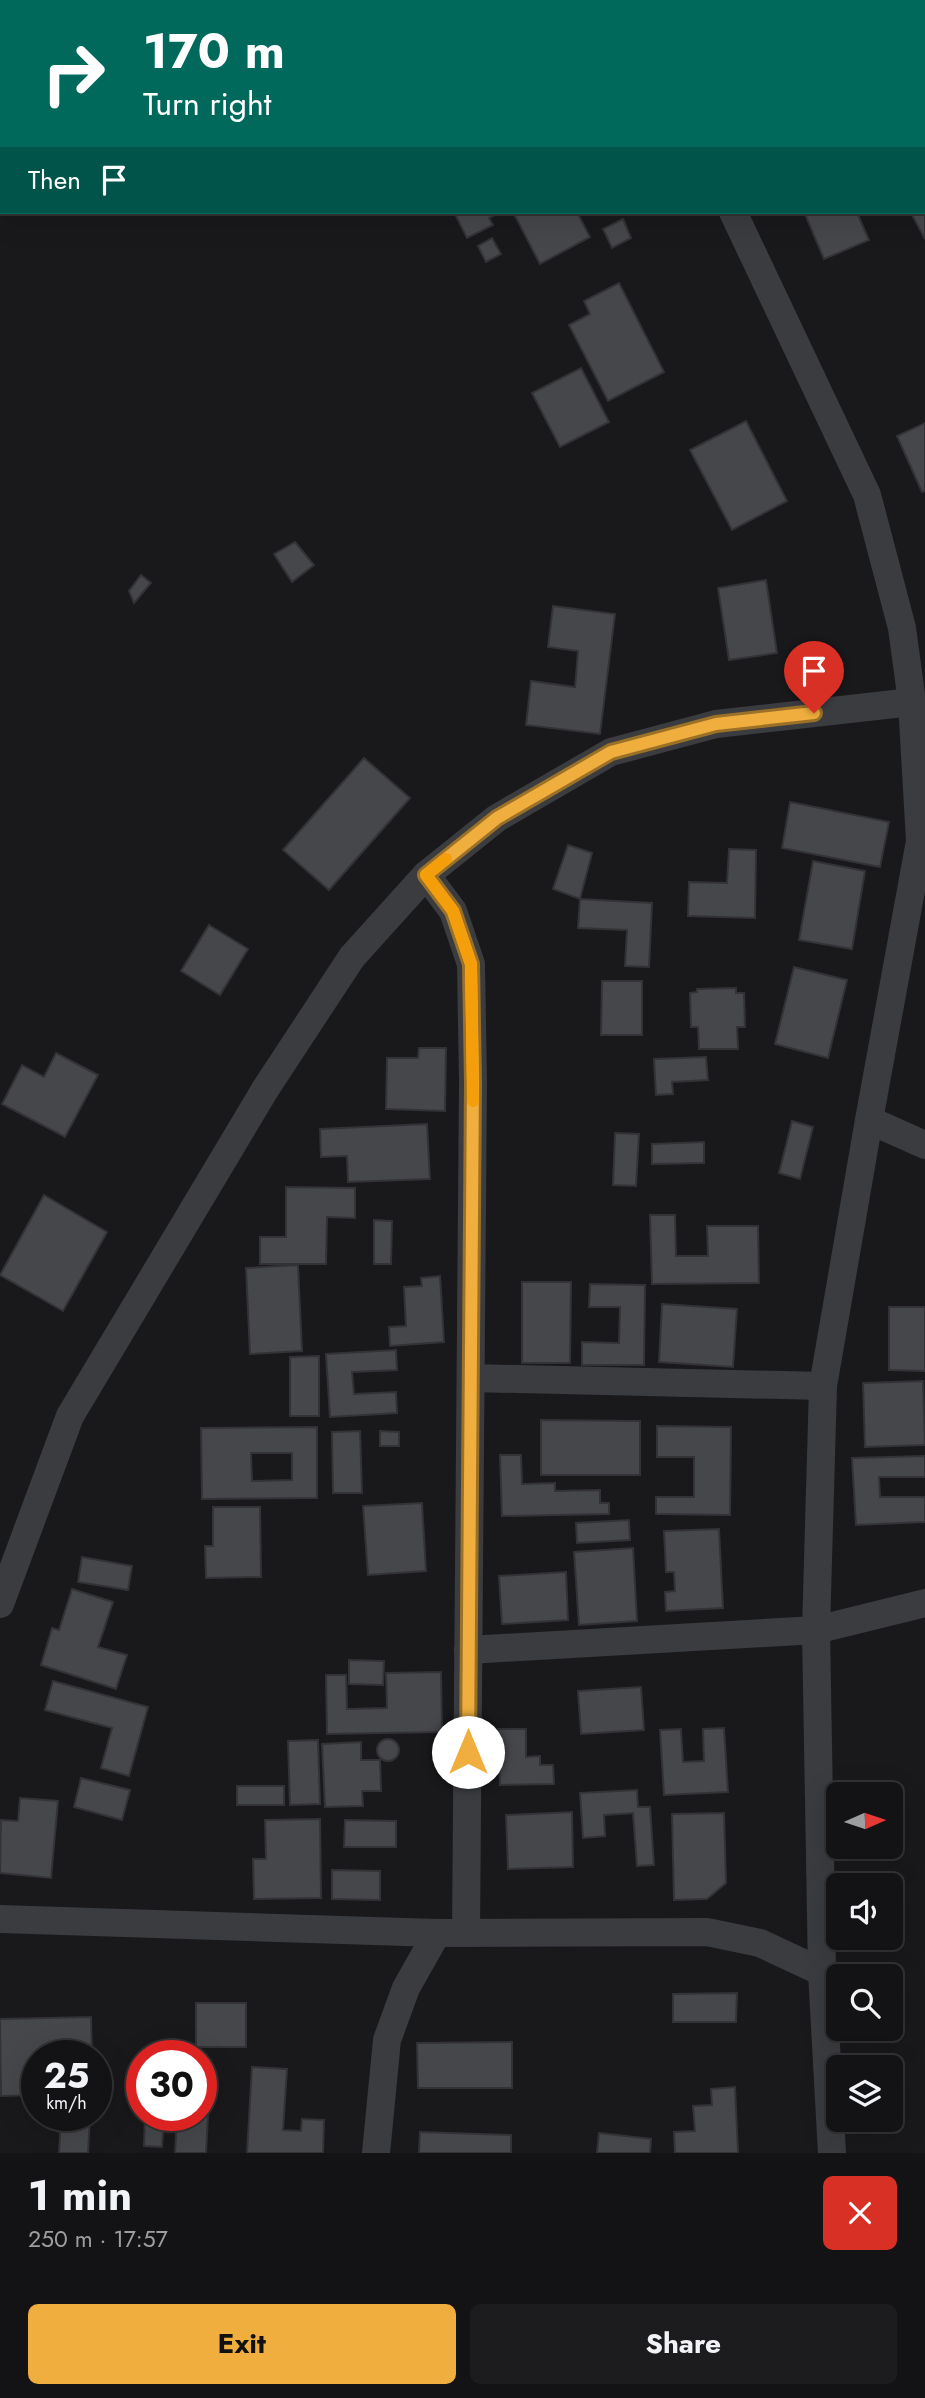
<!DOCTYPE html>
<meta charset="utf-8">
<style>
:root{--surface:#131315;--page:#1c1c1e;--text:#f1f3f6;--muted:#9d9ea0;--line:#323234;--accent:#efae3d}
body{margin:0;font-family:Jost,sans-serif;background:var(--page);color:var(--text);height:100vh;display:flex;flex-direction:column;font-size:26px;white-space:nowrap}
*{box-sizing:border-box;margin:0}
p{font-size:23px;color:var(--muted)}
.icon{flex:none;width:38px;height:38px;fill:none;stroke:currentColor;stroke-width:2;stroke-linecap:round;stroke-linejoin:round}
.map{position:relative;height:2153px;overflow:hidden}
.panel{display:flex;flex-direction:column;background:var(--surface);flex:1}
.panel>*{flex:none}
.guide{position:absolute;left:0px;top:0px;width:926px;height:214px;box-shadow:0 7px 28px #0002,0 0 0 2px var(--line);background:#00695c;color:#fff;overflow:hidden}
.needle{width:46px;rotate:87deg}
.fabs{position:absolute;left:826px;top:1782px;display:grid;gap:14px}
.fabs a{display:grid;place-items:center;width:77px;height:77px;border-radius:10px;background:var(--surface);box-shadow:0 7px 28px #0002,0 0 0 2px var(--line);font-size:35px}
.speed{position:absolute;left:21px;top:2040px;display:flex;gap:14px;font-size:35px;font-weight:700;text-align:center}
.speed>*{display:grid;place-content:center;width:91px;height:91px;border-radius:50%;background:var(--surface);box-shadow:0 7px 28px #0002,0 0 0 2px var(--line);line-height:1}
.speed small{font-size:18px;font-weight:400}
.speed .limit{border:10px solid #d22;background:#fff;color:#111}
.pin{position:absolute;display:grid;place-items:center;width:60px;height:60px;color:#fff;margin:-72px -30px;border-radius:50% 50% 50% 0;rotate:-45deg;box-shadow:0 0 7px #0007}
.pin .icon{rotate:45deg}
.me{position:absolute;width:77px;margin:-38px;rotate:0deg;stroke-linejoin:round;filter:drop-shadow(0 0 5px #0008)}
.turn{display:flex;align-items:center;gap:24px;height:147px;padding:0 28px;font-size:32px}
.turn .icon{width:91px;height:91px;stroke-width:2.5}
.turn b{display:block;font-size:49px;line-height:60px}
.then{display:flex;align-items:center;height:66px;padding:0 28px;background:#0003;gap:14px;font-size:26px}
.round{display:grid;place-items:center;flex:none;width:74px;height:74px;border-radius:10px;background:var(--page)}
.overview{display:flex;align-items:center;justify-content:space-between;height:119px;padding:0 28px}
h1{font-size:42px;font-weight:700;line-height:52px}
.button{display:flex;gap:14px;margin-top:auto;padding:14px 28px}
.button a{flex:1;height:80px;border-radius:10px;background:var(--accent);color:#111;font-size:28px;font-weight:700;line-height:80px;text-align:center}
.button a+a{background:var(--page);color:var(--text)}
.map>svg:first-child{display:block}
.building{fill:#46474b;stroke:#333337;stroke-width:2;fill-rule:evenodd}
.lines{fill:none;stroke-linecap:round;stroke-linejoin:round}
.street{stroke:#3a3c40;stroke-width:28}
.route-casing{stroke:#9b7128;stroke-width:18}
.route{stroke:#efae3d;stroke-width:12}
.slow{stroke:#f59e0b;stroke-width:12}
</style>
<div class="map">
<svg width="925" height="2153" viewBox="0 0 925 2153">
<rect width="100%" height="100%" fill="#19191c"/>
<g class="building">
<path d="M365 0H436V2H366Z"/>
<path d="M857 0H895L892 2Z"/>
<path d="M906 0H925V36L924 2Z"/>
<path d="M925 209V239L912 215 924 212Z"/>
<path d="M454 212H500L489 218 493 225 467 238Z"/>
<path d="M513 212H577L590 237 540 264Z"/>
<path d="M804 212H867L858 215 869 240 824 259Z"/>
<path d="M623 219 631 238 612 248 603 229Z"/>
<path d="M492 238 501 254 486 262 478 246Z"/>
<path d="M619 283 664 372 608 401 569 325 590 314 584 301Z"/>
<path d="M581 368 609 422 560 447 532 393Z"/>
<path d="M746 421 787 501 732 530 690 450Z"/>
<path d="M925 423V491L922 492 897 436Z"/>
<path d="M295 542 314 565 292 582 274 554Z"/>
<path d="M141 575 151 583 134 603 129 591Z"/>
<path d="M766 580 777 653 729 660 718 588Z"/>
<path d="M553 606 615 614 600 734 526 725 531 681 575 687 578 651 548 647Z"/>
<path d="M364 758 410 798 329 890 283 850Z"/>
<path d="M790 802 889 822 880 867 782 848Z"/>
<path d="M568 845 592 853 580 899 553 889Z"/>
<path d="M729 849 756 850 755 918 688 916 689 882 727 883Z"/>
<path d="M813 861 865 871 852 949 799 940Z"/>
<path d="M580 899 652 903 649 967 625 966 627 930 578 928Z"/>
<path d="M209 925 248 949 220 995 181 971Z"/>
<path d="M794 967 847 980 828 1058 775 1044Z"/>
<path d="M602 981H642V1035H601Z"/>
<path d="M736 988V993H744L745 1027H737L738 1049H699L698 1027H691L690 993 697 992V989Z"/>
<path d="M419 1048H446L445 1111 386 1109 387 1058H418Z"/>
<path d="M56 1053 98 1075 65 1137 2 1104 22 1065 44 1077Z"/>
<path d="M706 1057 708 1080 672 1082 673 1094 656 1095 654 1059Z"/>
<path d="M792 1121 813 1127 800 1179 779 1173Z"/>
<path d="M427 1124 430 1179 348 1182 347 1156 321 1157 320 1129Z"/>
<path d="M615 1133 639 1134 636 1186 613 1185Z"/>
<path d="M704 1142V1163L652 1164V1144Z"/>
<path d="M286 1187 355 1188V1218L327 1217 326 1264H260V1237H286Z"/>
<path d="M44 1195 107 1232 63 1311 0 1275Z"/>
<path d="M650 1215H675L676 1256H708L707 1226H758L759 1283 652 1284Z"/>
<path d="M374 1220 392 1221 391 1264H374Z"/>
<path d="M298 1265 302 1351 250 1354 246 1268Z"/>
<path d="M440 1276 444 1342 390 1346 389 1327 406 1326 404 1287 422 1286 421 1278Z"/>
<path d="M522 1282H571L570 1363H522Z"/>
<path d="M590 1284 645 1285 644 1365H582V1342L619 1343 620 1307H589Z"/>
<path d="M662 1304 737 1309 733 1367 659 1362Z"/>
<path d="M889 1307H925V1371L889 1370Z"/>
<path d="M396 1350 397 1370 352 1372 354 1394 396 1392 397 1413 330 1417 326 1354Z"/>
<path d="M319 1356V1416H290V1357Z"/>
<path d="M923 1381 925 1445 865 1447 863 1383Z"/>
<path d="M541 1420 640 1421V1475H541Z"/>
<path d="M657 1426 731 1427 730 1515 656 1514V1497H694V1457H657Z"/>
<path d="M317 1427V1498L202 1499 201 1428ZM251 1453H292V1480L252 1481Z"/>
<path d="M360 1431 362 1493H333L332 1432Z"/>
<path d="M380 1431 399 1432V1446H380Z"/>
<path d="M500 1455H521L522 1484 555 1483V1491L600 1490V1503H609V1514L502 1516Z"/>
<path d="M925 1456V1477H879L880 1497H925V1522L856 1525 852 1458Z"/>
<path d="M422 1503 426 1571 368 1575 363 1506Z"/>
<path d="M213 1507H260L261 1577 206 1578 205 1546H213Z"/>
<path d="M629 1520 630 1540 577 1543 576 1523Z"/>
<path d="M719 1529 723 1608 666 1611 665 1592 675 1591 674 1572H666L664 1531Z"/>
<path d="M633 1548 637 1621 579 1625 574 1552Z"/>
<path d="M82 1557 132 1566 128 1590 78 1582Z"/>
<path d="M566 1572 568 1620 502 1624 499 1576Z"/>
<path d="M72 1589 113 1602 98 1647 127 1655 116 1689 41 1665 52 1628 59 1630Z"/>
<path d="M349 1660 384 1661 383 1685 349 1684Z"/>
<path d="M441 1672 442 1732 327 1734 326 1675H346L347 1709 387 1708 386 1673Z"/>
<path d="M53 1681 148 1707 129 1776 101 1768 112 1728 45 1710Z"/>
<path d="M641 1687 644 1730 581 1734 578 1691Z"/>
<path d="M724 1728 728 1792 664 1795 660 1730 681 1729 683 1762 704 1761 703 1729Z"/>
<path d="M498 1729H526V1757L540 1756V1765H553L554 1784 500 1785Z"/>
<circle cx="388" cy="1750" r="11"/>
<path d="M318 1740 320 1804 290 1805 288 1741Z"/>
<path d="M361 1742V1760H380L381 1791H362L363 1806 325 1807 322 1744Z"/>
<path d="M81 1778 130 1790 122 1820 74 1807Z"/>
<rect x="237" y="1786" width="47" height="19"/>
<path d="M637 1790 638 1807H650L654 1865 637 1866 633 1813 604 1815 605 1836 583 1838 580 1793Z"/>
<path d="M20 1798 58 1801 51 1878 0 1873 1 1820 18 1821Z"/>
<path d="M572 1812 573 1867 508 1869 506 1815Z"/>
<path d="M724 1813 726 1883 707 1899 674 1900 672 1814Z"/>
<path d="M320 1819 321 1898 254 1899 253 1859H266L265 1820Z"/>
<path d="M345 1820 396 1821V1847H344Z"/>
<path d="M332 1870 380 1871V1900L332 1899Z"/>
<path d="M737 1993 736 2022H673V1994Z"/>
<rect x="196" y="2003" width="50" height="44"/>
<path d="M91 2017 92 2056H37V2095L1 2096 0 2019Z"/>
<path d="M512 2042V2088H418L417 2043Z"/>
<path d="M201 2059 211 2060 206 2153H175L177 2116H201Z"/>
<path d="M252 2067 287 2069 283 2130 301 2131 302 2119 324 2120 323 2153H247Z"/>
<path d="M735 2087 738 2153H675L674 2132 695 2131 693 2106 712 2105 711 2089Z"/>
<path d="M61 2116H90L88 2153H59Z"/>
<path d="M145 2116H164L162 2147 144 2146Z"/>
<path d="M420 2132 511 2135V2153H419Z"/>
<path d="M599 2133 651 2139 650 2153H597Z"/>
</g>
<g class="lines">
<g class="street">
<path d="M632 0 633 2"/>
<path d="M733 212 867 495 902 628 912 702 920 841 869 1120 823 1386 816 1630 822 1972 832 2153"/>
<path d="M426 875 453 911 471 964 473 1082 466 1933"/>
<path d="M869 1120 925 1145"/>
<path d="M471 1378 823 1386"/>
<path d="M0 1604 70 1416 266 1088 352 957 426 875 497 818 611 752 716 724 912 702"/>
<path d="M468 1650 816 1630 925 1603"/>
<path d="M0 1919 437 1933 707 1932 760 1943 822 1972"/>
<path d="M376 2153 387 2040 406 1988 437 1933"/>
</g>
</g>
<g class="lines">
<g class="route-casing">
<path id="route" d="M468 1752 473 1082 471 964 453 911 426 875 497 818 611 752 716 724 814 713"/>
</g>
<use href="#route" class="route"/>
<path class="slow" d="M446 859 426 875 453 911 471 964 473 1101"/>
</g>
</svg>
<div class="fabs">
<a><svg class="needle" viewBox="-14 -14 28 28"><path d="M0-13l5 13h-10z" fill="#e53935"/><path d="M0 13l5-13h-10z" fill="#9d9ea0"/></svg></a>
<a><svg class="icon" aria-label="sound" viewBox="0 0 24 24"><path d="M4 9h4l5-4v14l-5-4H4zM17 9q2 3 0 6"/></svg></a>
<a><svg class="icon" aria-label="search" viewBox="0 0 24 24"><circle cx="10" cy="10" r="6"/><path d="M15 15l6 6"/></svg></a>
<a><svg class="icon" aria-label="layers" viewBox="0 0 24 24"><path d="M12 4l9 5-9 5-9-5zM3 14l9 5 9-5"/></svg></a>
</div>
<div class="speed"><div>25<small>km/h</small></div><div class="limit">30</div></div>
<div class="pin" style="left:814px;top:713px;background:#d93025"><svg class="icon" aria-label="arrive" viewBox="0 0 24 24"><path d="M6 21V4h12l-3 4 3 4H6"/></svg></div>
<svg class="me" style="left:468px;top:1752px" viewBox="-20 -20 40 40"><circle r="19" fill="#fff"/><path d="M0-13L10 11 0 6-10 11z" fill="#efae3d"/></svg>
<div class="guide">
<div class="turn"><svg class="icon" aria-label="right" viewBox="0 0 24 24"><path d="M7 20v-9h11M14 6l5 5-5 5"/></svg><div><b>170 m</b>Turn right</div></div>
<div class="then">Then<svg class="icon" aria-label="arrive" viewBox="0 0 24 24"><path d="M6 21V4h12l-3 4 3 4H6"/></svg></div>
</div>
</div>
<section class="panel">
<div class="overview"><div><h1>1 min</h1><p>250 m · 17:57</p></div><a class="round" style="background:#d93025;color:#fff"><svg class="icon" aria-label="close" viewBox="0 0 24 24"><path d="M6 6l12 12M18 6L6 18"/></svg></a></div>
<div class="button"><a>Exit</a><a>Share</a></div>
</section>
